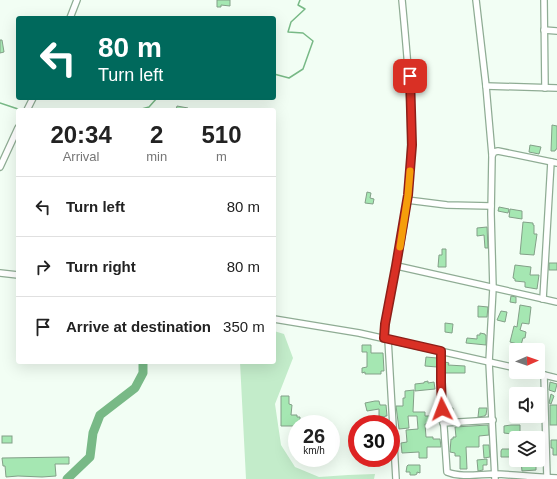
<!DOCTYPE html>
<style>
:root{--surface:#fff;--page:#f2f2f2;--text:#222;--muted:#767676;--line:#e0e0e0}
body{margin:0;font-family:Arial,sans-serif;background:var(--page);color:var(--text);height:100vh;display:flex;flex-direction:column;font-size:15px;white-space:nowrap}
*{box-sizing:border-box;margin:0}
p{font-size:13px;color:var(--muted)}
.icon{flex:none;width:22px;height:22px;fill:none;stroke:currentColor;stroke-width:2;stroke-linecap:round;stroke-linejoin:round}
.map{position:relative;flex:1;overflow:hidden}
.drawer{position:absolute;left:16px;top:108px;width:260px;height:256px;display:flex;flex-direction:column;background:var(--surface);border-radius:4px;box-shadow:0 4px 16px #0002}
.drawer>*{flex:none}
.banner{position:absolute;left:16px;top:16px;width:260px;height:84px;border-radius:4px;box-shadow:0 4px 16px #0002;background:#00695c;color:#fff;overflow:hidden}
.needle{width:26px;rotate:88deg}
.fabs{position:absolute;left:509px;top:343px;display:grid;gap:8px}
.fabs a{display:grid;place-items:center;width:36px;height:36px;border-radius:4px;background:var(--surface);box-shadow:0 4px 16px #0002;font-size:20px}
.speed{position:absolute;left:288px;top:415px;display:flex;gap:8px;font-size:20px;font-weight:700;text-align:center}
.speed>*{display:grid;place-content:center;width:52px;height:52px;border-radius:50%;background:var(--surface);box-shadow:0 4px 16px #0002;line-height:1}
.speed small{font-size:10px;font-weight:400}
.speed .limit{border:6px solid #d22;background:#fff;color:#111}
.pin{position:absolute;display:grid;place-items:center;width:34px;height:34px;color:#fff;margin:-17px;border-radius:8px;box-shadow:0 2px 6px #0006}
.me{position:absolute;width:44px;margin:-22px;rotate:357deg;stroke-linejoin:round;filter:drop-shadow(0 0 3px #0008)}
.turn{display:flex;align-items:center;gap:14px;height:84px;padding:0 16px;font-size:18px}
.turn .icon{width:52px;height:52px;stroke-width:2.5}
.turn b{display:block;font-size:28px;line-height:34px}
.eta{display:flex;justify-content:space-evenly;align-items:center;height:68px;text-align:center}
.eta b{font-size:24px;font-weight:700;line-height:28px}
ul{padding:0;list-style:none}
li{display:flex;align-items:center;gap:12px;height:60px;padding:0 16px;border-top:1px solid var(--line)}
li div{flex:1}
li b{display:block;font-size:15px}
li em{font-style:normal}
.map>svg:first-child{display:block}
.green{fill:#c3ecca}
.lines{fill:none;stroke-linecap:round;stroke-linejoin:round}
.stream{stroke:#78b986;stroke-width:1.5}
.river{stroke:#78b986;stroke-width:9}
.building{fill:#a5e7b2;stroke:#83a088}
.minor-casing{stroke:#8fac94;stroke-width:8}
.minor{stroke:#fff;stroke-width:5.5}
.route-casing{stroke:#8d1f18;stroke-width:10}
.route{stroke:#d93025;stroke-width:7}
.slow{stroke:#f59e0b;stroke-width:7}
</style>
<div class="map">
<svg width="557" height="479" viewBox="0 0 557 479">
<rect width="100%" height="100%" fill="#f2fef4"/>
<path class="green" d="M274 331 284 334 293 358 275 404 281 445 295 467 319 477 348 475 375 474 374 479H246L240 362H274Z"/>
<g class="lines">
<g class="stream">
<path d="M274 74 289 78 303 69 313 41 303 33 288 32 291 22 305 9 298 5 300 0"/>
<path d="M0 103 18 109"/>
<path d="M138 110 149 107 157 98"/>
</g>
<path class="river" d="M67 479 90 457 93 433 100 415 135 388 143 373V362"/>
</g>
<g class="building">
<path d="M217 0H230V6L221 5V7H217Z"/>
<path d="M0 40H2L4 52 0 53Z"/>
<path d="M177 106 188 108V110H176Z"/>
<path d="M552 125 557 126V149H556L555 151H551Z"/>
<path d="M530 145 541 147 539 154 529 152Z"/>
<path d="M367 192 371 193 370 198 374 199 373 204 365 203Z"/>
<path d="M499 207 509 209 508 213 498 211Z"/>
<path d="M510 209 522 211V219L509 217Z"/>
<path d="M523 222 533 223V225H534V234H537L534 255 520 254Z"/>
<path d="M487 227 488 248H485L484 235 477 236V228Z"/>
<path d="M442 249H446V267H438L439 255H442Z"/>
<rect x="549" y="263" width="8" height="7"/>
<path d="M515 265 531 267 530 275H539L537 289 525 287V282L515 281V279L513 278Z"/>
<path d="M511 296 516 297V303L510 302Z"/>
<path d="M520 305 531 307 529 324 522 323 520 330 526 332 525 338H523L521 345 510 342 514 326 517 327Z"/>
<path d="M478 306 488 307 487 317H478Z"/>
<path d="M501 311 507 312 505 322 497 320Z"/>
<path d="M445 323 453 324 452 333 445 332Z"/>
<path d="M480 333 485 334V335H486V345L466 343 467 338 477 339V335H480Z"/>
<path d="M362 345H371V353H383L384 371H381V374H365V372L362 373V368L367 367V352H362Z"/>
<path d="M426 357 437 358V367L425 366Z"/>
<path d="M445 362 449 363 448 365 465 366V373H445Z"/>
<path d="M428 381V383L434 382 435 389 415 391V384L424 383V382Z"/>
<path d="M550 382 557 384 555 392 549 390Z"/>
<path d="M414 390 413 412H425V416H431V419L438 418 439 422 425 424 426 437H433V439H440L441 447H427V458H419V452L402 453 401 443 407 442 406 430 418 429 417 416H408L409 428 399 429 396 406H403V398H405V391Z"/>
<path d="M551 394 554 396 551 404 549 403Z"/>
<path d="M281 396H289V404L292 405 291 415H297V417H300V424H297V426H281Z"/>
<path d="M375 401H379L380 405H386L387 416H385V417L379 416V409L367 411 365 403Z"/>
<rect x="550" y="405" width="7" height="20"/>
<path d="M447 408H453V418H448Z"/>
<path d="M479 408H487L486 415H485V416L478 417Z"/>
<path d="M488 425 489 435 479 436V447H466L467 469H460V456H455V453L450 452 451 439H453V437H456L455 427Z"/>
<path d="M511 425H520V435L504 433V426Z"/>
<rect x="2" y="436" width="10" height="7"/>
<path d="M551 440H557V455H553V448H551Z"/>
<path d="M483 445H489L490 457 484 458Z"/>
<path d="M502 449H510V451H511V455L509 457H501V451Z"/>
<path d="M538 456H542V466H536V470L522 471 521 461H537L538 460Z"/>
<path d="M69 457V464H55L56 476 42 477 18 476 6 477 5 466H3L2 458Z"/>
<path d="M487 459V465H483V470L478 471 477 460Z"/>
<path d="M408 465H420V473L417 472V474L415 475H410V472H406L407 466Z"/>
</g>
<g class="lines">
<g class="minor-casing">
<g id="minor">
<path d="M476 0 486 86 492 155"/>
<path d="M544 0 545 88"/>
<path d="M70 18 77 0"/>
<path d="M544 30 557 31"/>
<path d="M486 86 557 88"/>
<path d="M27 110 33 98"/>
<path d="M0 167 18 128"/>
<path d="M407 200 447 205 491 206"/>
<path d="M397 266 557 302"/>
<path d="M0 273 18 275"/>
<path d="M543 299 551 162"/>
<path d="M274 319 359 333 516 368"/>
<path d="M384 338C385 319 390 300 393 281 399 253 405 223 408 194 415 129 408 65 402 0"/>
<path d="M388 339 396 479"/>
<path d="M441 351V383L447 472C461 478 480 474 495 474 516 475 536 477 557 478"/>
<path d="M532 372 557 378"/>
<path d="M544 375 547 477"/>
<path d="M443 423 493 420"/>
<path d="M495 479 489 362 493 288 491 214 492 156 494 152 498 151 557 163"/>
</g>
</g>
<use href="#minor" class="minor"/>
</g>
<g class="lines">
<g class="route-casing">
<path id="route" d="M410 76 412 145 408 195 396 266 385 324 384 338 441 351V382L442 409"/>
</g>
<use href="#route" class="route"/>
<path class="slow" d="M400 247 408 195 410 171"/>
</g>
</svg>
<div class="fabs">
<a><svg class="needle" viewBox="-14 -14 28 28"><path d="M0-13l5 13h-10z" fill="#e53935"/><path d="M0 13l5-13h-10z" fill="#767676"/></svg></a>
<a><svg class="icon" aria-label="sound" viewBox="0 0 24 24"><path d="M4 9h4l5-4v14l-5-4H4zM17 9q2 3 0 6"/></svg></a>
<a><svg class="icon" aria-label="layers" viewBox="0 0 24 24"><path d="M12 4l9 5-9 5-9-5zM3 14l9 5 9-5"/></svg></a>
</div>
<div class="speed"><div>26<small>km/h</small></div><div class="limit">30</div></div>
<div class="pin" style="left:410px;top:76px;background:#d93025"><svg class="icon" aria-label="arrive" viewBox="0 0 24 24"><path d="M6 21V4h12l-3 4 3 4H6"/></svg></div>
<svg class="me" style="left:442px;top:409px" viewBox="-20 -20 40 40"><path d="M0-17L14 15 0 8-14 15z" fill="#d93025" stroke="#fff" stroke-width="4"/></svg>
<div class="banner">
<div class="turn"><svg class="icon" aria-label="left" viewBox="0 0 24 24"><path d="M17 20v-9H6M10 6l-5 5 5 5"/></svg><div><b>80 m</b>Turn left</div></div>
</div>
<section class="drawer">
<div class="eta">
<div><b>20:34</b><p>Arrival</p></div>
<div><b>2</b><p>min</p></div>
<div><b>510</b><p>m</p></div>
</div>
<ul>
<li><svg class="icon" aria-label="left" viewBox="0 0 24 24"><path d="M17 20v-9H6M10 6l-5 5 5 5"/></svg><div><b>Turn left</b></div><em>80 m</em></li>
<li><svg class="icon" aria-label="right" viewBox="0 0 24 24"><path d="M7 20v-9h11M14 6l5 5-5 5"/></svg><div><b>Turn right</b></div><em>80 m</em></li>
<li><svg class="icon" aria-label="arrive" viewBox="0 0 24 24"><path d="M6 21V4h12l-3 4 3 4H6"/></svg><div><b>Arrive at destination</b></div><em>350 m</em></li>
</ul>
</section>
</div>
